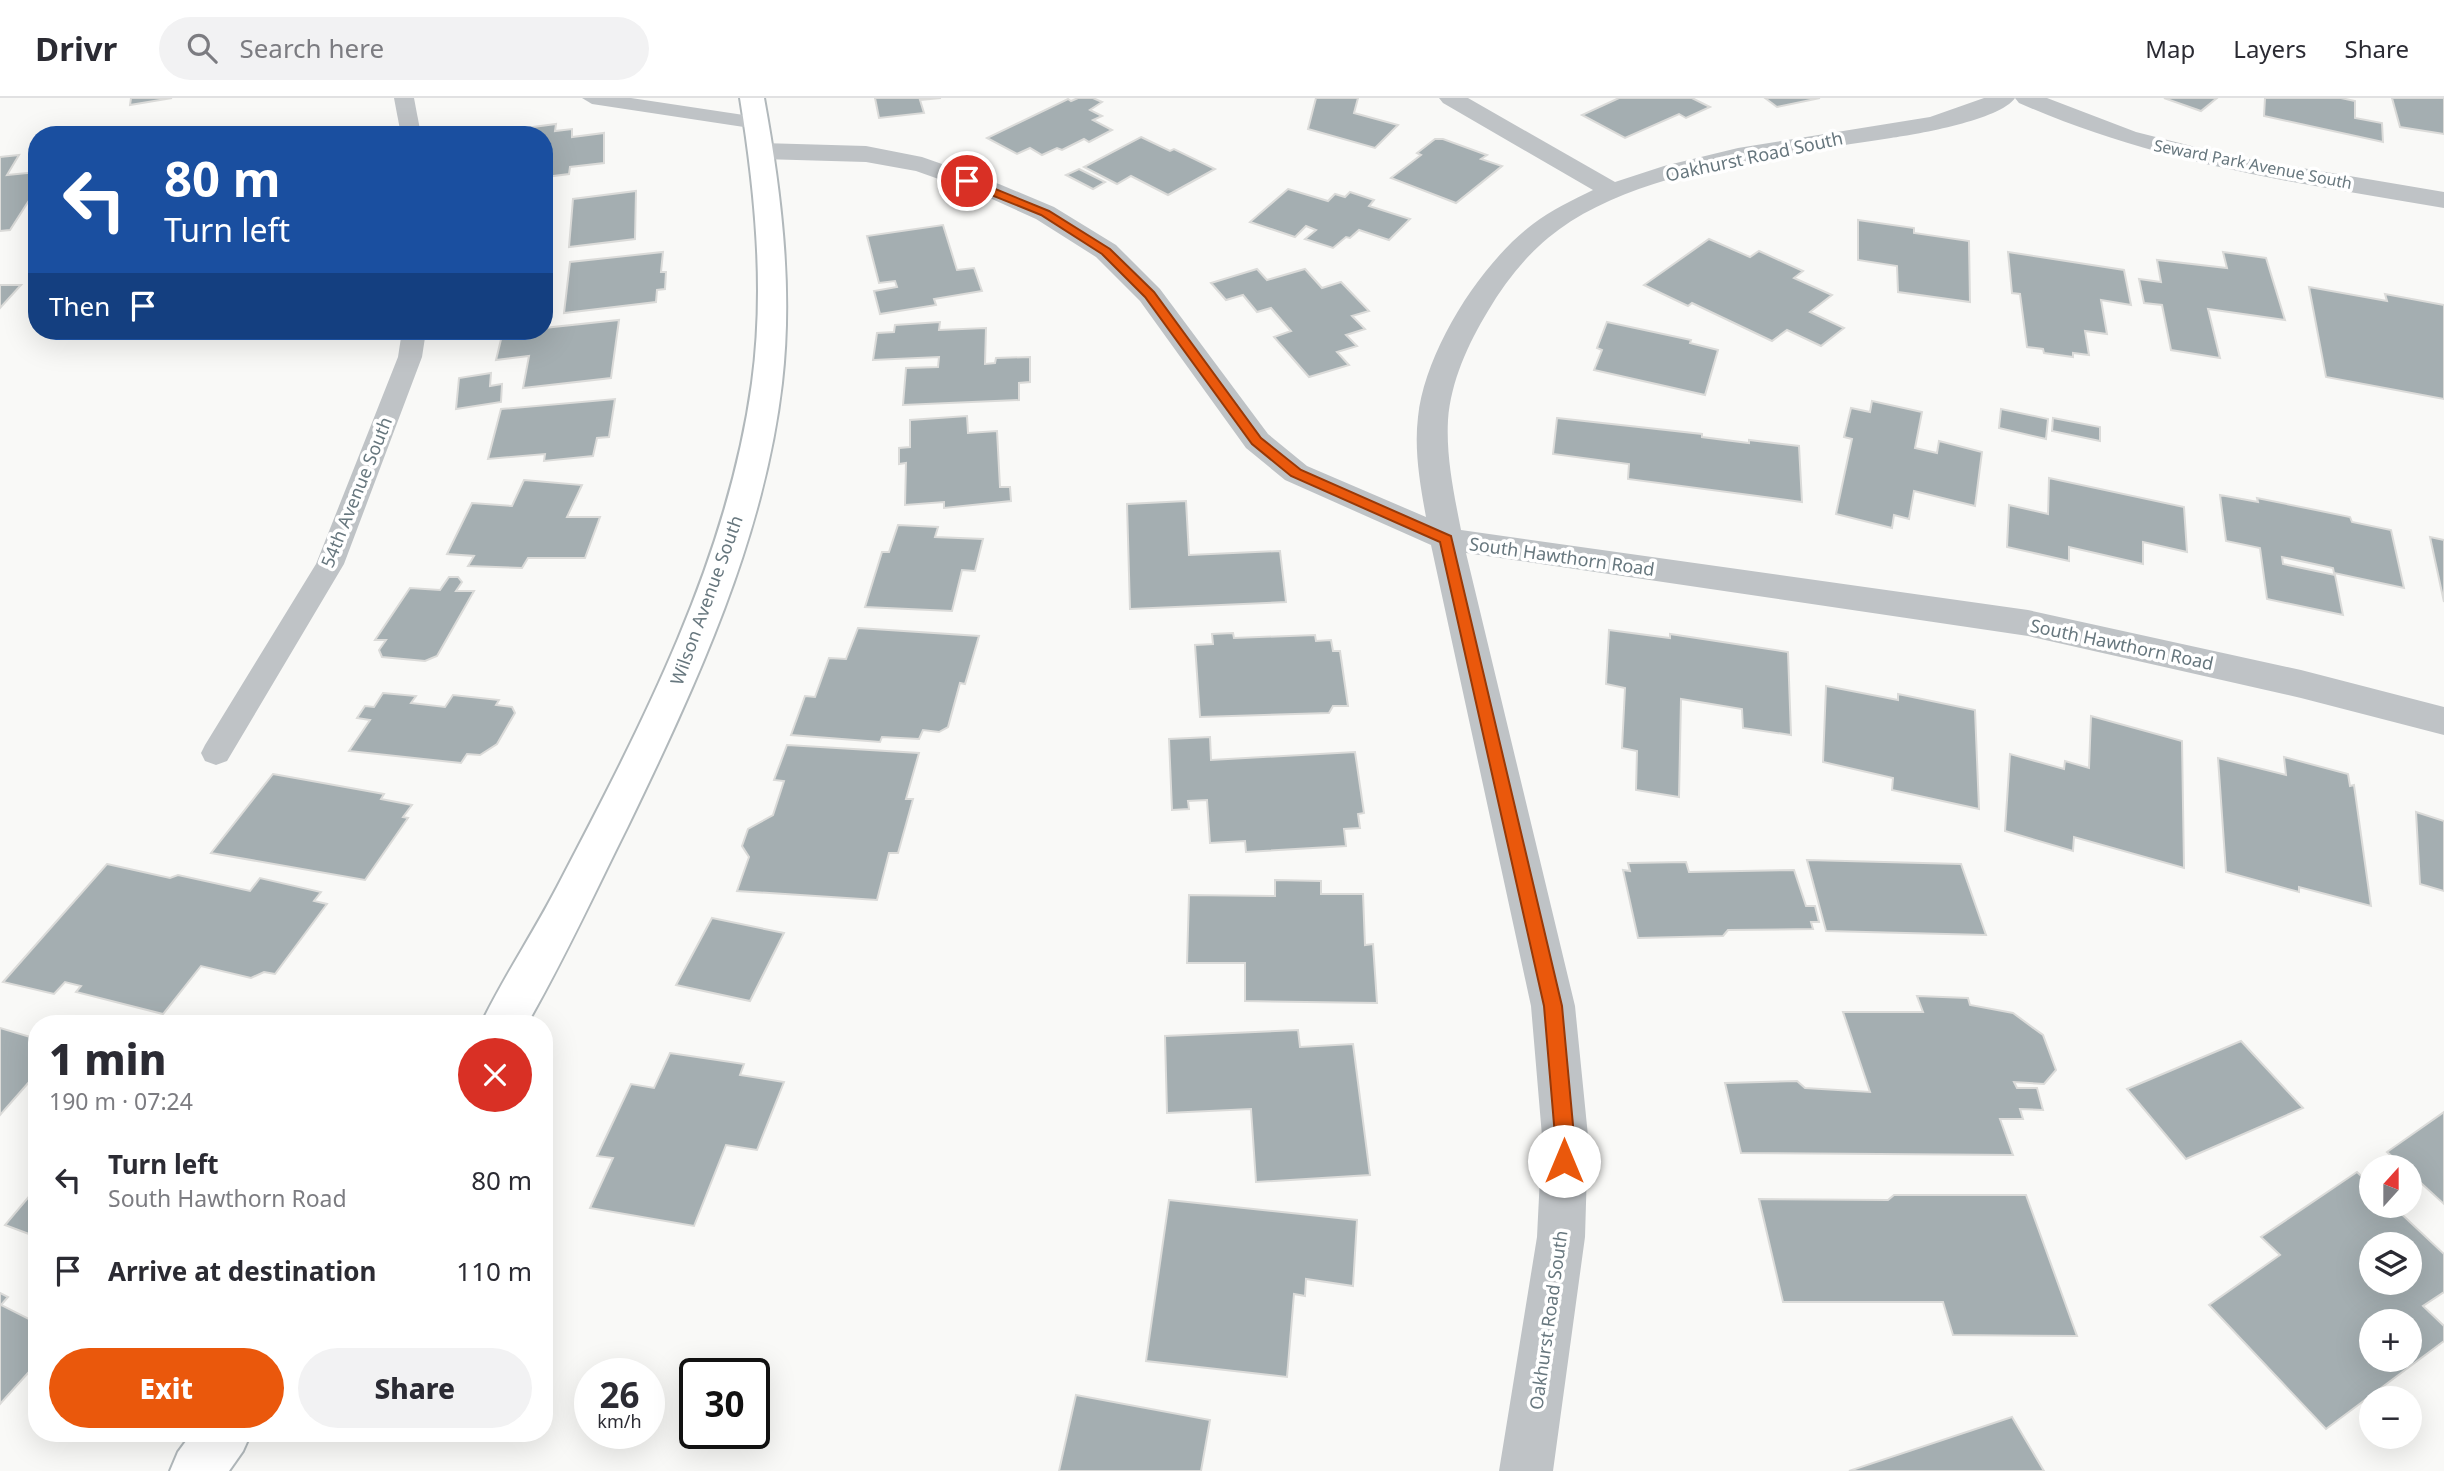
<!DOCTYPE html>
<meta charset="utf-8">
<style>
:root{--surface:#fff;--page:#f2f2f3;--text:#2b2b33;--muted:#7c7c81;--line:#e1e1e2;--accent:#ea580c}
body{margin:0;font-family:"Noto Sans",sans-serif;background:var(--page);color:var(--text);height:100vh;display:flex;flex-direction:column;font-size:26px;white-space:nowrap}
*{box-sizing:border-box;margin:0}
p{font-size:23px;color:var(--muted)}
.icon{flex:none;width:38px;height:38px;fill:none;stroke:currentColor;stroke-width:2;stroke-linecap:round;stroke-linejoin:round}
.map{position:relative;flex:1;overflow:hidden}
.details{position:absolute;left:28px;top:917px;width:525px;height:427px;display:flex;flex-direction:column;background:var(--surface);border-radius:28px;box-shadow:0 7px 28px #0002}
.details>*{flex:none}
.guide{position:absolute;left:28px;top:28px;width:525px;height:214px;border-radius:28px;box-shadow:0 7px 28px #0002;background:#1a4fa0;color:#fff;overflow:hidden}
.needle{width:46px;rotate:21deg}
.buttons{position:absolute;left:2359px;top:1057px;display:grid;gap:14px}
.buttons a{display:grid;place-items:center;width:63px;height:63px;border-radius:50%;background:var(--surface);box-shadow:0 7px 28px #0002;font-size:35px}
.speed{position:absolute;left:574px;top:1260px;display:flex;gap:14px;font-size:35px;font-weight:700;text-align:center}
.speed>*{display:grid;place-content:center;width:91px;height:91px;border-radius:50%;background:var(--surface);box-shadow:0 7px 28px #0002;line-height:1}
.speed small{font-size:18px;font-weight:400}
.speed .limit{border:4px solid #111;border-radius:10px;background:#fff;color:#111}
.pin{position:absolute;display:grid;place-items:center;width:60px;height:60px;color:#fff;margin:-30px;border:4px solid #fff;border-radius:50%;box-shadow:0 2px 7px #0007}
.me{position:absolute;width:77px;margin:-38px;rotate:0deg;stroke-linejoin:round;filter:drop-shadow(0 0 5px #0008)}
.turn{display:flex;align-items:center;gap:24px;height:147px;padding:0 21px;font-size:32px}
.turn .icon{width:91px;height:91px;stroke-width:2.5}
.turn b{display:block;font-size:49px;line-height:60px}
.then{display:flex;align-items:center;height:66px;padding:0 21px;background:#0003;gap:14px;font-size:26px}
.round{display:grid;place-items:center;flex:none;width:74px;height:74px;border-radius:37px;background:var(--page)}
.head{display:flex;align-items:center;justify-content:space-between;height:119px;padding:0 21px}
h1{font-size:42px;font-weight:800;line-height:52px}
.primary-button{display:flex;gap:14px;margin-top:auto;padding:14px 21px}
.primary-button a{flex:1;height:80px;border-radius:42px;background:var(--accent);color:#fff;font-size:28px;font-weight:800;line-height:80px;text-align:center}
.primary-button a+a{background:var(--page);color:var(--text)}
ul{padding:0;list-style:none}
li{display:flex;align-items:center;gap:21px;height:91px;padding:0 21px}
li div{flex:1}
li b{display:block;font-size:26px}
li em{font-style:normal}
header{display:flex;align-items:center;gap:42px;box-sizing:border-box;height:98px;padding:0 35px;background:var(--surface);border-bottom:2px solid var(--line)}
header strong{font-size:33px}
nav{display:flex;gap:38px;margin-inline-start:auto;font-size:24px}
.search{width:490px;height:63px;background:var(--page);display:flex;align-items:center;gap:18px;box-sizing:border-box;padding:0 24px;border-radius:38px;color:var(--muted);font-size:26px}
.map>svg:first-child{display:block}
.building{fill:#a4aeb1;stroke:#dbdbd9;stroke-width:2;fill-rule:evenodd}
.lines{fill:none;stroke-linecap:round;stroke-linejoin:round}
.secondary-casing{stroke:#b1b8bb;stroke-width:4}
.service{fill:#bfc3c6;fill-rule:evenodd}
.minor{fill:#bfc3c6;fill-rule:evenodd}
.tertiary{fill:#bfc3c6;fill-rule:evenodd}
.secondary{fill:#fff;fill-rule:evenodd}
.route{fill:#ea580c;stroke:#983908;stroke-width:2}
.labels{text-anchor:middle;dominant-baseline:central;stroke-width:7;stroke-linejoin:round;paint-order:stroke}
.far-street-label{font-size:16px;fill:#67777e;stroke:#fff}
.street-label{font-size:18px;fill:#67777e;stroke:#fff}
</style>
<header>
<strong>Drivr</strong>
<div class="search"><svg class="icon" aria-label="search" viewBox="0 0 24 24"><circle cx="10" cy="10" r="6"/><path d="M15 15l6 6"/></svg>Search here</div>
<nav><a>Map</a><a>Layers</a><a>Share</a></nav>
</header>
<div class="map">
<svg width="2444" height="1373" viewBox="0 0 2444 1373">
<rect width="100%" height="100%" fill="#f9f9f7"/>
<g class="building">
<path d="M131 0H172L130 7Z"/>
<path d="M875 0H941L920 2 924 15 879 20Z"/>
<path d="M1078 0H1093L1102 4 1090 12 1102 18 1093 22 1112 32 1089 44 1084 41 1062 52 1057 50 1042 57 1030 50 1017 56 987 40 1068 1 1071 3Z"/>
<path d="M1316 0H1358L1354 15 1398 27 1375 50 1308 31Z"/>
<path d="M1619 0H1692L1710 9 1686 20 1679 16 1625 40 1582 17Z"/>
<path d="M1765 0H1820L1777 9Z"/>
<path d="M2164 0H2217L2201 13Z"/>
<path d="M2265 0H2341L2355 3V20L2382 25 2383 44 2264 18Z"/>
<path d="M2392 0H2444V36L2400 29Z"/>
<path d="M556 26 555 33 572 31V39L604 35V65L570 69 569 76 546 79 544 88V37H494V34Z"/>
<path d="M1141 39 1170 53 1174 51 1215 71 1168 97 1131 78 1117 86 1084 69Z"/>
<path d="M1435 41H1443L1487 57 1481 61 1502 68 1456 105 1391 80 1421 57 1417 55Z"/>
<path d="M19 57 7 77 37 74V90L10 132 0 133V59Z"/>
<path d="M1079 71 1105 84 1093 91 1066 77Z"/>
<path d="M1288 91 1328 103 1335 96 1345 99 1350 94 1374 102 1369 108 1410 121 1389 142 1359 132 1350 140 1346 139 1333 150 1305 141 1316 132 1306 128 1295 139 1250 124Z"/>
<path d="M636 93 635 141 569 149 573 101Z"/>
<path d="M1858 122 1914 130V135L1969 143 1970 204 1898 194 1897 168 1858 162Z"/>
<path d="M943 127 957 172 974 170 982 193 934 201 936 207 880 216 874 193 897 189 895 183 879 185 867 138Z"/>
<path d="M1709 141 1750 159 1759 153 1803 173 1794 180 1832 197 1810 214 1844 230 1821 248 1787 232 1772 243 1692 205 1688 208 1644 187Z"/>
<path d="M663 154 661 174H666L665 191 657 192 656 204 564 215 570 164Z"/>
<path d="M2008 154 2124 172 2131 207 2101 202 2107 236 2085 233 2089 257 2073 255V259L2044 255 2043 251 2027 249 2020 196 2012 195Z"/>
<path d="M2223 154 2266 160 2285 222 2208 211 2220 260 2171 252 2162 207 2144 205 2139 181 2161 184 2157 162 2227 170Z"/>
<path d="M1257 171 1267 182 1305 171 1322 190 1341 184 1369 213 1352 218 1365 231 1346 237 1357 248 1337 254 1349 267 1309 279 1274 239 1291 233 1271 210 1257 214 1243 197 1226 202 1211 185Z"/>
<path d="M0 187H21L0 210Z"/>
<path d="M2309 189 2387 203 2385 196 2444 207V301L2326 279Z"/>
<path d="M619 222 611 280 523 290 529 258 496 262 503 233H544V230Z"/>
<path d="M940 224 939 232 986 230 985 266 995 265 996 260 1030 259V284L1019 285V302L903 307 906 270 938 269 939 259 873 262 877 235 894 234 895 227Z"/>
<path d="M1607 224 1691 242 1690 245 1718 252 1705 297 1594 272 1602 252 1597 250Z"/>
<path d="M491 275 490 288 502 286 501 304 456 311 459 280Z"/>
<path d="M615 301 609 339 597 340 593 358 544 363 545 356 488 361 501 311Z"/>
<path d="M1872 303 1922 314 1915 350 1937 355 1939 343 1982 354 1975 408 1914 393 1909 421 1894 417 1892 430 1836 416 1852 341 1844 339 1851 310 1870 314Z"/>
<path d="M2001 311 2048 321 2046 341 1999 330Z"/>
<path d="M967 318 968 335 997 333 1000 389H1010L1011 403 944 410V404L905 407 906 365 899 366V350L910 349V322Z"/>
<path d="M1557 320 1702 336V339L1749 345V342L1799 348 1802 404 1628 381 1629 366 1553 356Z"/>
<path d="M2053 320 2100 329V343L2052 333Z"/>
<path d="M2049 380 2184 409 2187 454 2143 444V466L2069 449V463L2007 449 2009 407 2048 416Z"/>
<path d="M524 382 582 387 567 419H600L585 460H528L522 470 468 468 474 458 447 456 472 405 512 408Z"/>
<path d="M2220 397 2258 404 2257 400 2350 419 2352 424 2391 432 2404 490 2334 475 2333 470 2282 459 2283 466 2335 477 2343 517 2267 501 2260 450 2226 443Z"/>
<path d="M1186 403 1189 457 1280 453 1286 504 1130 511 1127 406Z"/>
<path d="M898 427 938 429 935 439 983 441 975 473 962 472 952 513 865 509 882 454H889Z"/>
<path d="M2430 439 2444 442V504Z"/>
<path d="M449 479H458L462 484 456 493H474L437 558 425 563 382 559 379 552 386 542H375L410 490 440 492Z"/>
<path d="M858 530 979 538 965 586 960 585 948 629 939 634 923 632 919 641 882 639 880 644 791 637 805 598 815 599 829 560 846 561Z"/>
<path d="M1609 532 1670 540V536L1788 554 1791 637 1743 630 1742 611 1681 601 1679 699 1636 692 1637 653 1622 650 1625 590 1606 586Z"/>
<path d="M1233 535 1234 540 1315 537 1316 543 1331 542 1333 553H1340L1348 608H1333L1329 615 1200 619 1195 547 1213 546 1212 536Z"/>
<path d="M1826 588 1898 602V596L1975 612 1979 711 1892 692 1893 680 1823 664Z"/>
<path d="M383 595 416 598 411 605 445 609 453 597 499 602 496 607 512 609 515 615 497 646 480 657 467 656 461 665 349 653 370 622 357 620 365 608 374 609Z"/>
<path d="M2091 618 2182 643 2184 770 2074 739 2073 753 2005 733 2010 656 2064 671 2065 663 2089 670Z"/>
<path d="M1210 639 1211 662 1355 654 1364 715 1358 716 1360 730 1344 731 1346 748 1246 754 1245 743 1210 745 1207 702 1188 703 1189 711 1172 712 1169 641Z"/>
<path d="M787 647 919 655 906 701H913L898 755H889L877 802 737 793 749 759 742 748 748 731 773 717 784 683 774 682Z"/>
<path d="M2284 659 2348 676 2350 688 2354 687 2371 808 2299 789V794L2226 774 2218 660 2286 677Z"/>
<path d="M273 676 384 696 381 701 412 707 403 719 408 720 365 782 211 755Z"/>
<path d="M2416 714 2444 723V793L2420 786Z"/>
<path d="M1807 762 1961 766 1986 837 1826 833Z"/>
<path d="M1686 764 1689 774 1794 772 1806 808H1815L1819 824H1811L1813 831 1728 832 1723 838 1638 840 1623 772 1630 773 1628 765Z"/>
<path d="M107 766 170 780 178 777 250 793 260 780 321 794 314 803 327 806 275 876 264 874 251 880 201 868 163 916 76 894 81 888 65 884 54 896 3 884Z"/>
<path d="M1275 782 1321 783V796H1363L1365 847 1373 846 1377 905 1245 903V865H1187L1189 797 1275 798Z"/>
<path d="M712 820 784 835 750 903 676 887Z"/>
<path d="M1917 898 1968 900 1970 907 2013 915 2043 937 2056 972 2044 986 2014 984 2017 990H2037L2043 1012 2020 1011 2023 1021H2000L2013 1057 1741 1055 1725 985 1797 983 1805 990 1870 994 1843 914H1923Z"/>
<path d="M0 930 37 941V975L0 1017Z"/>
<path d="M1298 932 1300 949 1353 946 1370 1077 1256 1084 1251 1011 1167 1015 1165 938Z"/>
<path d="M2241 943 2303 1010 2186 1061 2127 991Z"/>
<path d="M670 955 744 966 740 977 784 984 757 1052 726 1047 694 1128 590 1110 613 1060 597 1058 631 986 654 990Z"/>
<path d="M2444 1014V1106L2410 1075V1069H2404L2387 1054Z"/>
<path d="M2357 1074 2371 1087V1108H2393L2444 1156V1194L2423 1208 2444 1228V1243L2326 1331 2209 1207 2280 1157 2261 1139ZM2371 1146H2410V1185H2371ZM2371 1223H2410V1262H2371Z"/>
<path d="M37 1089V1139L5 1127Z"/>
<path d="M1894 1097H2026L2077 1238 1953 1237 1943 1204H1783L1759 1101 1888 1102Z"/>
<path d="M1169 1102 1357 1122 1353 1188 1306 1181 1305 1198 1294 1196 1287 1279 1146 1263Z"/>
<path d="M0 1195 8 1199 1 1207 37 1225V1265L0 1306Z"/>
<path d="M1076 1297 1210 1322 1201 1373H1059Z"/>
<path d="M2012 1319 2044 1373H1849Z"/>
</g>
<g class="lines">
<g class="secondary-casing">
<g id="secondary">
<path d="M740 0H764C781 93 793 190 782 285 764 441 696 587 628 728 595 794 564 862 527 926H481C503 880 532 837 556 791 639 632 727 466 752 285 765 191 755 93 740 0Z"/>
<path d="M192 1335H251L243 1353 229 1373H170L178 1354Z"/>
</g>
</g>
<g class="service">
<path d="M394 0H414L421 37H401Z"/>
<path d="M582 0H631L757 19 764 21 767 25 764 29 757 31 592 6Z"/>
<path d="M402 233H426L422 259 344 466 227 663 216 667 205 663 201 655 205 647 316 466 398 259Z"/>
</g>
<path class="minor" d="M1439 0H1468L1615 84 1664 68 1738 50 1930 19 1984 0H2015C2000 22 1918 36 1891 40 1786 57 1632 70 1548 140 1524 160 1504 186 1488 213 1468 246 1451 283 1448 322 1446 359 1454 396 1461 432L2028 512 2301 572 2444 609V637L2301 600 2028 538 1466 455 1575 908 1588 1038 1585 1139 1553 1373H1499L1537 1139 1542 1038 1531 908 1431 447 1285 382 1246 350 1140 203 1096 159 1036 121 981 96 916 73 866 64 761 61 752 58 748 53 752 48 761 45 866 48 922 59 999 86 1054 109 1116 147 1160 191 1268 336 1307 368 1426 419C1420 386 1414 352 1418 319 1425 253 1480 166 1533 126 1551 112 1573 102 1593 92L1443 5Z"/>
<path class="tertiary" d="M2015 0H2047L2136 34 2231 58 2444 94V110C2296 85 2157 66 2019 5Z"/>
<use href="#secondary" class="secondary"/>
</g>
<path class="route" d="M964 81H971L1049 113 1110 151 1154 194 1261 340 1301 372 1451 438 1562 908 1574 1038 1570 1069 1564 1072 1557 1069 1554 1063 1555 1038 1544 908 1440 444 1291 378 1252 346 1145 199 1102 156 1041 117 964 86Z"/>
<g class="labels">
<g class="far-street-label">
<text transform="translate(2253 66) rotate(11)">Seward Park Avenue South</text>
</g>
<g class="street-label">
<text transform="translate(1754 58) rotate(-12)">Oakhurst Road South</text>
<text transform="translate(356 394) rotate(-68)">54th Avenue South</text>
<text transform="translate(1562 458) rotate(8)">South Hawthorn Road</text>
<text transform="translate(706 502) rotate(-70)">Wilson Avenue South</text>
<text transform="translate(2122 546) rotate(12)">South Hawthorn Road</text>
<text transform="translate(1548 1222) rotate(-82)">Oakhurst Road South</text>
</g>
</g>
</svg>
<div class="buttons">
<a><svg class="needle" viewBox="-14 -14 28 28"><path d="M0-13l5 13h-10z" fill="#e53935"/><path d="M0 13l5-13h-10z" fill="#7c7c81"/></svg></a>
<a><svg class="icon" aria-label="layers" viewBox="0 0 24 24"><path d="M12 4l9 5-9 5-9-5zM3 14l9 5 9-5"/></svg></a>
<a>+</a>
<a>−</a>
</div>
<div class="speed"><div>26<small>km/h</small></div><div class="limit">30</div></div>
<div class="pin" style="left:967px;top:83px;background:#d93025"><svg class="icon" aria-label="arrive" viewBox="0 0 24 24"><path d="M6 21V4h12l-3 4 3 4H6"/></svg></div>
<svg class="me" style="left:1564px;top:1063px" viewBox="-20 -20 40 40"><circle r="19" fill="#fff"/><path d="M0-13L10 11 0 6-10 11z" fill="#ea580c"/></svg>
<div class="guide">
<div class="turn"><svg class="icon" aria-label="left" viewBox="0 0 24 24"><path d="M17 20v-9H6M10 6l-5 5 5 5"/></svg><div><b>80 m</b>Turn left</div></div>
<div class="then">Then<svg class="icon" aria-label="arrive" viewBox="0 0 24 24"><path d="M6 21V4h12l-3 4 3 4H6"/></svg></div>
</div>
<section class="details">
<div class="head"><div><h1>1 min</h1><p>190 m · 07:24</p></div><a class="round" style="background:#d93025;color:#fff"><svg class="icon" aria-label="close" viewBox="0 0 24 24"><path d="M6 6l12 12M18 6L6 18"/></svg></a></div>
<ul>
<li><svg class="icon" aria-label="left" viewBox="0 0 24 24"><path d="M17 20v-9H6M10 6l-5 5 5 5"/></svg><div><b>Turn left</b><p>South Hawthorn Road</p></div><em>80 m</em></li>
<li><svg class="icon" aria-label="arrive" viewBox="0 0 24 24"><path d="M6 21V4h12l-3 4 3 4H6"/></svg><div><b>Arrive at destination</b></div><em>110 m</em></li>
</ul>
<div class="primary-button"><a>Exit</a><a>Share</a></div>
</section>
</div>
